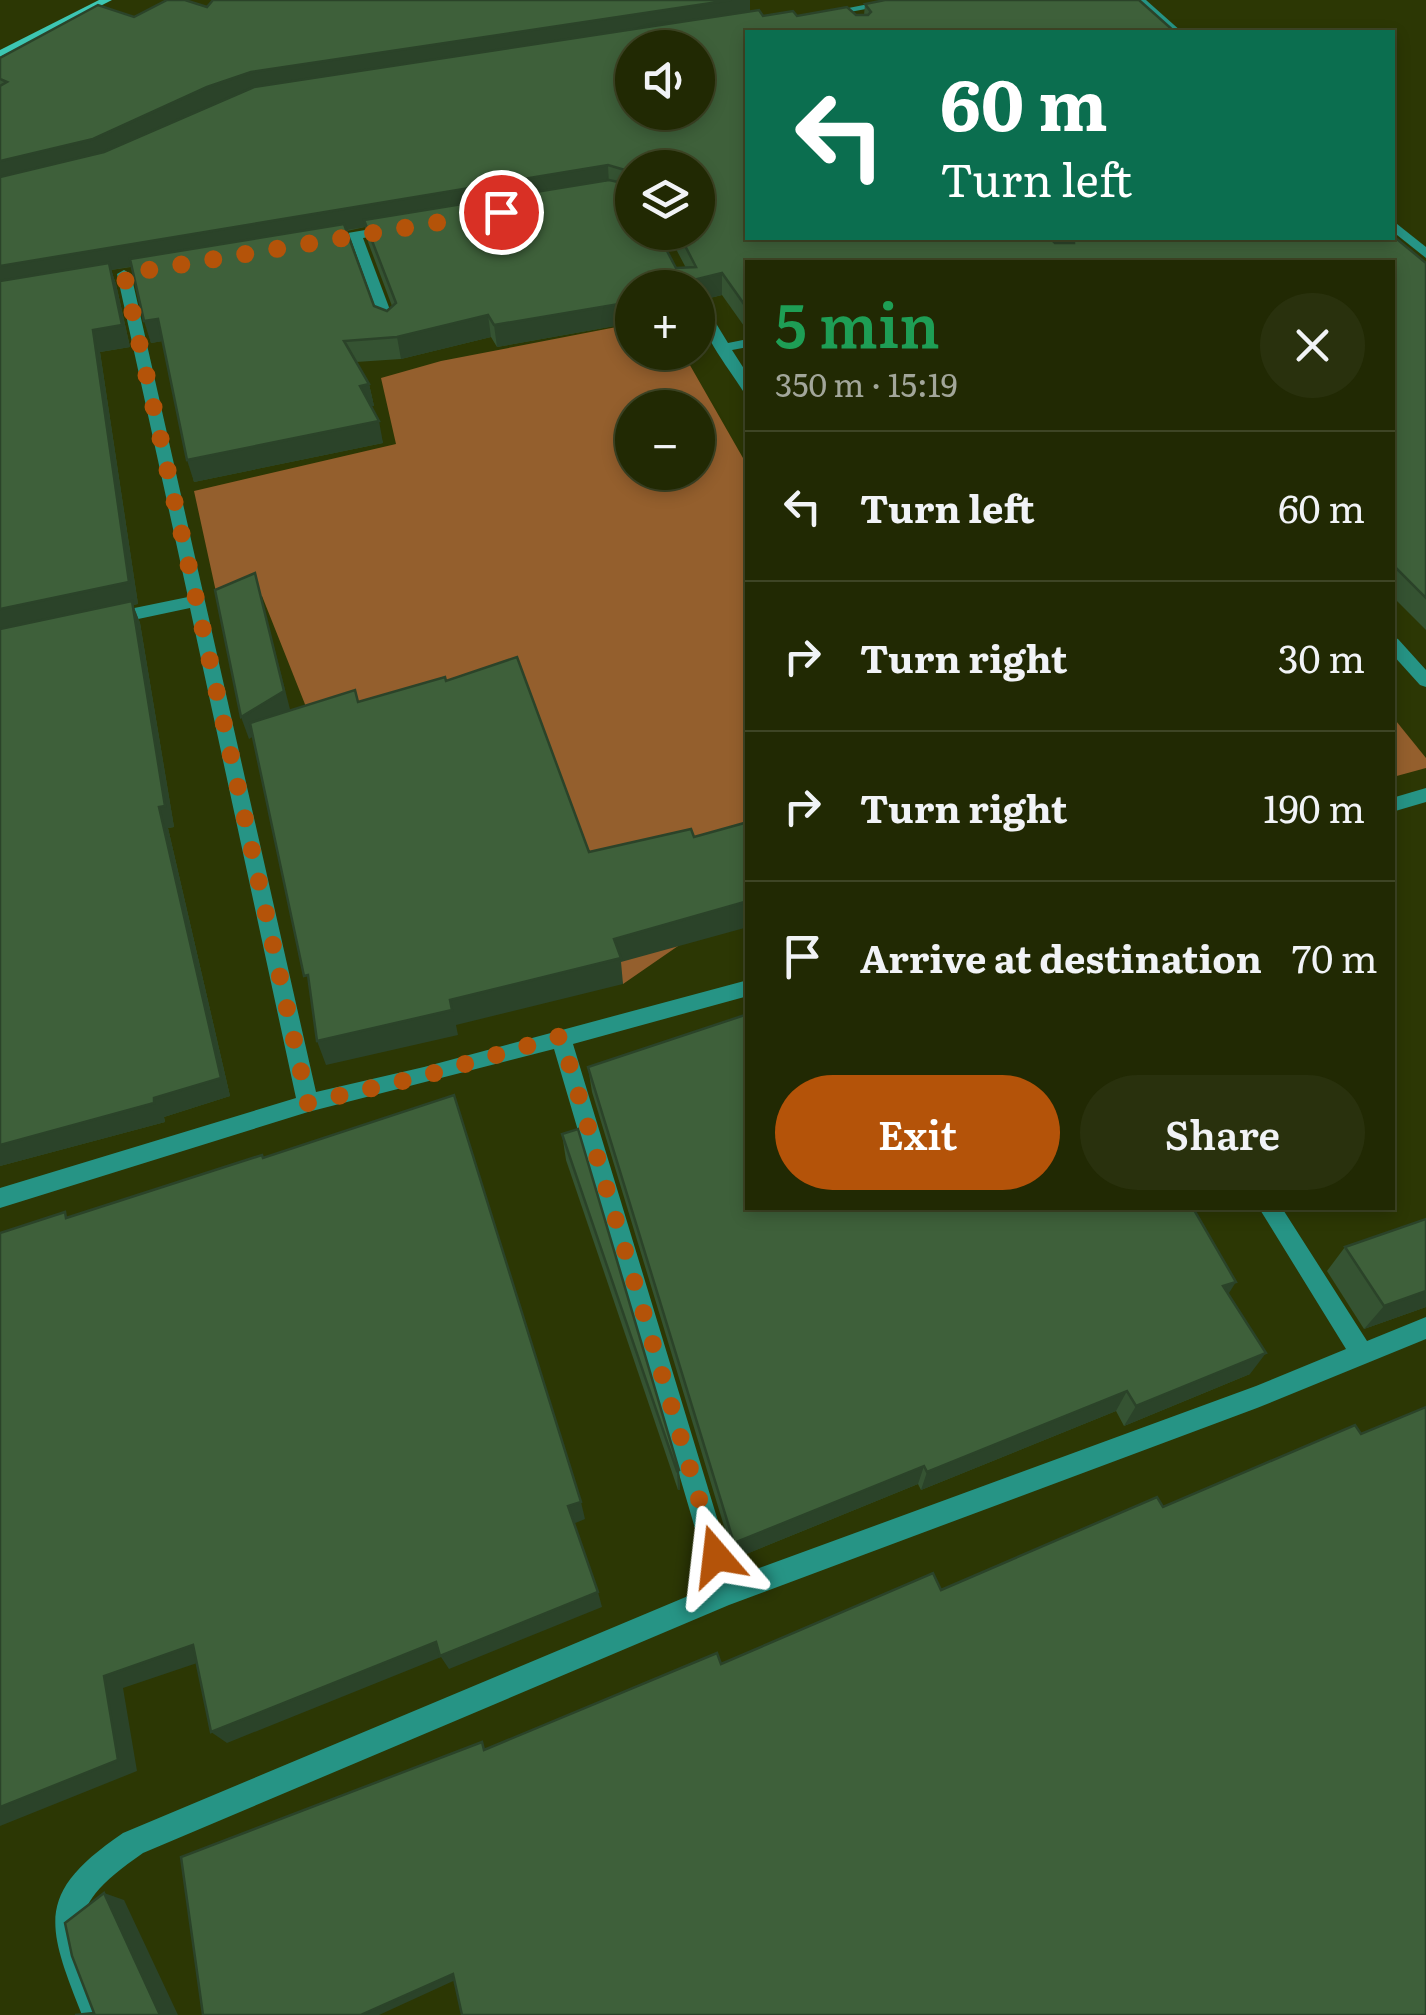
<!DOCTYPE html>
<meta charset="utf-8">
<style>
:root{--surface:#212903;--page:#29310d;--text:#f1f3f6;--muted:#a2a69a;--line:#3e4525;--accent:#b45309}
body{margin:0;font-family:Literata,serif;background:var(--page);color:var(--text);height:100vh;display:flex;flex-direction:column;font-size:38px;white-space:nowrap}
*{box-sizing:border-box;margin:0}
p{font-size:32px;color:var(--muted)}
.icon{flex:none;width:55px;height:55px;fill:none;stroke:currentColor;stroke-width:2;stroke-linecap:round;stroke-linejoin:round}
.map{position:relative;flex:1;overflow:hidden}
.panel{position:absolute;left:745px;top:260px;width:650px;height:950px;display:flex;flex-direction:column;background:var(--surface);border-radius:0px;box-shadow:0 5px 15px #0003,0 0 0 2px var(--line)}
.panel>*{flex:none}
.hud{position:absolute;left:745px;top:30px;width:650px;height:210px;border-radius:0px;box-shadow:0 5px 15px #0003,0 0 0 2px var(--line);background:#0b6e4f;color:#fff;overflow:hidden}
.buttons{position:absolute;left:615px;top:30px;display:grid;gap:20px}
.buttons a{display:grid;place-items:center;width:100px;height:100px;border-radius:50%;background:var(--surface);box-shadow:0 5px 15px #0003,0 0 0 2px var(--line);font-size:50px}
.pin{position:absolute;display:grid;place-items:center;width:85px;height:85px;color:#fff;margin:-42px;border:5px solid #fff;border-radius:50%;box-shadow:0 2px 10px #0007}
.me{position:absolute;width:110px;margin:-55px;rotate:343deg;stroke-linejoin:round;filter:drop-shadow(0 0 8px #0008)}
.turn{display:flex;align-items:center;gap:35px;height:210px;padding:0 30px;font-size:45px}
.turn .icon{width:130px;height:130px;stroke-width:2.5}
.turn b{display:block;font-size:70px;line-height:85px}
.round{display:grid;place-items:center;flex:none;width:105px;height:105px;border-radius:52px;background:var(--page)}
.overview{display:flex;align-items:center;justify-content:space-between;height:170px;padding:0 30px}
h1{font-size:60px;font-weight:600;line-height:75px;color:#1e9e55}
.action{display:flex;gap:20px;margin-top:auto;padding:20px 30px}
.action a{flex:1;height:115px;border-radius:60px;background:var(--accent);color:#fff;font-size:40px;font-weight:600;line-height:115px;text-align:center}
.action a+a{background:var(--page);color:var(--text)}
ul{padding:0;list-style:none}
li{display:flex;align-items:center;gap:30px;height:150px;padding:0 30px;border-top:2px solid var(--line)}
li div{flex:1}
li b{display:block;font-size:38px}
li em{font-style:normal}
.map>svg:first-child{display:block}
.forest{fill:#945f2d;fill-rule:evenodd}
.lines{fill:none;stroke-linecap:round;stroke-linejoin:round}
.minor{fill:#269485;fill-rule:evenodd}
.secondary{fill:#3dc6b3;fill-rule:evenodd}
.wall{fill:#355332;fill-rule:evenodd}
.shaded-wall{fill:#2b4329}
.building{fill:#3e603a;stroke:#2b4329;stroke-width:2.5;fill-rule:evenodd}
.route{stroke:#b45309;stroke-width:18;stroke-dasharray:0 32.4}
</style>
<div class="map">
<svg width="1426" height="2015" viewBox="0 0 1426 2015">
<rect width="100%" height="100%" fill="#2c3704"/>
<g class="forest">
<path d="M632 324V352L683 353 747 465V902L736 906 623 984 520 684 316 732 262 596 218 601 194 491 396 444 381 378 441 361ZM632 408H698V472H632Z"/>
<path d="M1392 716 1426 758V768L1393 777Z"/>
</g>
<g class="lines">
<g class="minor">
<path d="M889 0H914L823 17 818 14Z"/>
<path d="M1134 0H1146L1182 32H1170Z"/>
<path d="M1392 220 1426 247V258L1392 231Z"/>
<path d="M389 226 394 227V233L363 238 396 326 389 330 382 326 351 240 324 245 317 241 324 237Z"/>
<path d="M124 270 131 274 316 1092 424 1067 748 980V996L573 1044 735 1577 1256 1386 1346 1349 1259 1208H1282L1367 1341 1426 1317V1339L1257 1408 729 1605 143 1853C59 1911 76 1930 112 2015H82C46 1924 35 1893 123 1833L712 1586 554 1049 308 1112 0 1208V1188L296 1098 190 608 110 625 102 619 110 613 188 597 117 274Z"/>
<path d="M698 301 703 302 728 343 748 339V347L732 350 748 375V392L743 391C728 367 696 328 698 301Z"/>
<path d="M1392 637 1398 639 1426 670V687L1420 685 1392 654Z"/>
<path d="M1426 788V802L1392 812V798Z"/>
</g>
<path class="secondary" d="M99 0H112L0 57V50Z"/>
</g>
<g class="wall">
<path d="M213 0H750V11L763 16 864 15 865 4 1139 0 748 32 1051 238H1392L1426 264V630L1392 596V262H748V325L744 326 722 295 698 301V288L626 318V324L497 347 491 337 401 359 356 362 369 384 374 406H371L383 443 194 482 162 341 151 343 131 267 111 270 116 284 130 347 100 352 138 604 133 605 140 623 174 827 168 828 230 1096 164 1117 165 1122 0 1166V58L134 17 207 7ZM632 168 698 232H667L686 268H676L632 232ZM365 227 368 242 392 306 387 311 374 306 347 231Z"/>
<path d="M588 1067 1228 1294 1250 1374 1124 1426 1116 1411 921 1490 918 1484 734 1559 592 1092Z"/>
<path d="M562 1134 679 1470 680 1490H678L566 1160Z"/>
<path d="M1426 1219V1307L1364 1329 1327 1271 1345 1247Z"/>
</g>
<g class="shaded-wall">
<path d="M731 0H750V17L100 160 0 184V161L251 72Z"/>
<path d="M608 165 609 186 364 220 365 227 111 270 116 284 130 347 100 352 138 604 133 605 140 623 174 827 168 828 230 1096 164 1117 165 1122 0 1166V266Z"/>
<path d="M722 273V295L698 301V288H661Z"/>
<path d="M632 294V316L626 318V324L497 347 494 325Z"/>
<path d="M748 303V325L744 326V304Z"/>
<path d="M488 315 491 337 401 359 397 337Z"/>
<path d="M158 319 164 341 151 343 144 321Z"/>
<path d="M369 384 374 406 364 407 360 386Z"/>
<path d="M379 421 383 443 194 482 187 460Z"/>
<path d="M255 573 291 713 249 739 241 717Z"/>
<path d="M748 901V927L621 962 623 984 456 1025 458 1035 326 1065 317 1041 450 1000 614 939Z"/>
<path d="M1236 1282 1222 1304 1223 1286Z"/>
<path d="M1426 1291V1307L1364 1329 1384 1306Z"/>
<path d="M1266 1353 1250 1374 1124 1426 1136 1406Z"/>
<path d="M1127 1391 1116 1411 921 1490 927 1472Z"/>
<path d="M924 1466 918 1484 734 1559V1543Z"/>
<path d="M679 1470 680 1490H678L677 1471Z"/>
<path d="M581 1502 585 1519 573 1524 568 1506Z"/>
<path d="M598 1592 602 1607 449 1669 441 1657 227 1743 211 1732 436 1642Z"/>
<path d="M193 1645 209 1659 123 1688 137 1771 0 1826V1807L104 1676Z"/>
<path d="M104 1893 124 1900 178 2015H160Z"/>
<path d="M453 1974 462 1977 379 2015H361Z"/>
</g>
<g class="building">
<path d="M167 0H185L207 7 213 0H731L251 72 207 87 93 139 0 161V86L7 82 0 79V58L98 5 134 17Z"/>
<path d="M885 0H1139L1175 32H748V238H1050L1055 243H1074V238H1392V235L1426 263V598L1392 564V262H748V303L744 304 722 273 661 288H632V294L621 297 625 303 494 325 488 315 397 337 344 341 369 384 360 386 379 421 187 460 158 319 144 321 130 259 344 224 374 306 387 311 396 303 364 220 609 180 632 185V232H657L676 268 696 267 678 232H698V168H632V172L608 165 0 266V177L104 152 254 87 759 10 763 16 793 11 797 16 847 7 856 15H868L871 12 865 4ZM632 48H698V112H632Z"/>
<path d="M109 263 122 325 93 330 129 582 0 609V281Z"/>
<path d="M255 573 284 691 241 717 215 590Z"/>
<path d="M132 601 165 806 159 807 221 1078 154 1098V1103L0 1145V629Z"/>
<path d="M517 657 589 852 691 829 694 837 748 822V901L614 939 621 958 450 1000 452 1010 317 1041 308 975 304 976 250 723 355 690 358 702 445 677 446 681Z"/>
<path d="M748 1014V1208H1193L1236 1282 1223 1286 1266 1353 1136 1406 1127 1391 927 1472 924 1466 734 1543 588 1067Z"/>
<path d="M454 1095 581 1502 568 1506 598 1592 440 1656 436 1642 211 1732 193 1645 104 1676 118 1760 0 1807V1233L65 1212 66 1218 262 1155 263 1158Z"/>
<path d="M578 1129 679 1470 677 1471 562 1134Z"/>
<path d="M1426 1219V1291L1384 1306 1345 1247Z"/>
<path d="M1426 1407V2015H462L453 1974 361 2015H203L181 1857 482 1742 484 1750 717 1653 721 1664 933 1573 941 1590 1157 1497 1163 1507 1355 1425 1361 1434Z"/>
<path d="M104 1893 160 2015H75L94 2013 72 1956 65 1923Z"/>
</g>
<g class="lines">
<path class="route" d="M501 212 124 274 308 1103 424 1076 561 1036 716 1556"/>
</g>
</svg>
<div class="buttons">
<a><svg class="icon" aria-label="sound" viewBox="0 0 24 24"><path d="M4 9h4l5-4v14l-5-4H4zM17 9q2 3 0 6"/></svg></a>
<a><svg class="icon" aria-label="layers" viewBox="0 0 24 24"><path d="M12 4l9 5-9 5-9-5zM3 14l9 5 9-5"/></svg></a>
<a>+</a>
<a>−</a>
</div>
<div class="pin" style="left:501px;top:212px;background:#d93025"><svg class="icon" aria-label="arrive" viewBox="0 0 24 24"><path d="M6 21V4h12l-3 4 3 4H6"/></svg></div>
<svg class="me" style="left:716px;top:1556px" viewBox="-20 -20 40 40"><path d="M0-17L14 15 0 8-14 15z" fill="#b45309" stroke="#fff" stroke-width="4"/></svg>
<div class="hud">
<div class="turn"><svg class="icon" aria-label="left" viewBox="0 0 24 24"><path d="M17 20v-9H6M10 6l-5 5 5 5"/></svg><div><b>60 m</b>Turn left</div></div>
</div>
<section class="panel">
<div class="overview"><div><h1>5 min</h1><p>350 m · 15:19</p></div><a class="round"><svg class="icon" aria-label="close" viewBox="0 0 24 24"><path d="M6 6l12 12M18 6L6 18"/></svg></a></div>
<ul>
<li><svg class="icon" aria-label="left" viewBox="0 0 24 24"><path d="M17 20v-9H6M10 6l-5 5 5 5"/></svg><div><b>Turn left</b></div><em>60 m</em></li>
<li><svg class="icon" aria-label="right" viewBox="0 0 24 24"><path d="M7 20v-9h11M14 6l5 5-5 5"/></svg><div><b>Turn right</b></div><em>30 m</em></li>
<li><svg class="icon" aria-label="right" viewBox="0 0 24 24"><path d="M7 20v-9h11M14 6l5 5-5 5"/></svg><div><b>Turn right</b></div><em>190 m</em></li>
<li><svg class="icon" aria-label="arrive" viewBox="0 0 24 24"><path d="M6 21V4h12l-3 4 3 4H6"/></svg><div><b>Arrive at destination</b></div><em>70 m</em></li>
</ul>
<div class="action"><a>Exit</a><a>Share</a></div>
</section>
</div>
